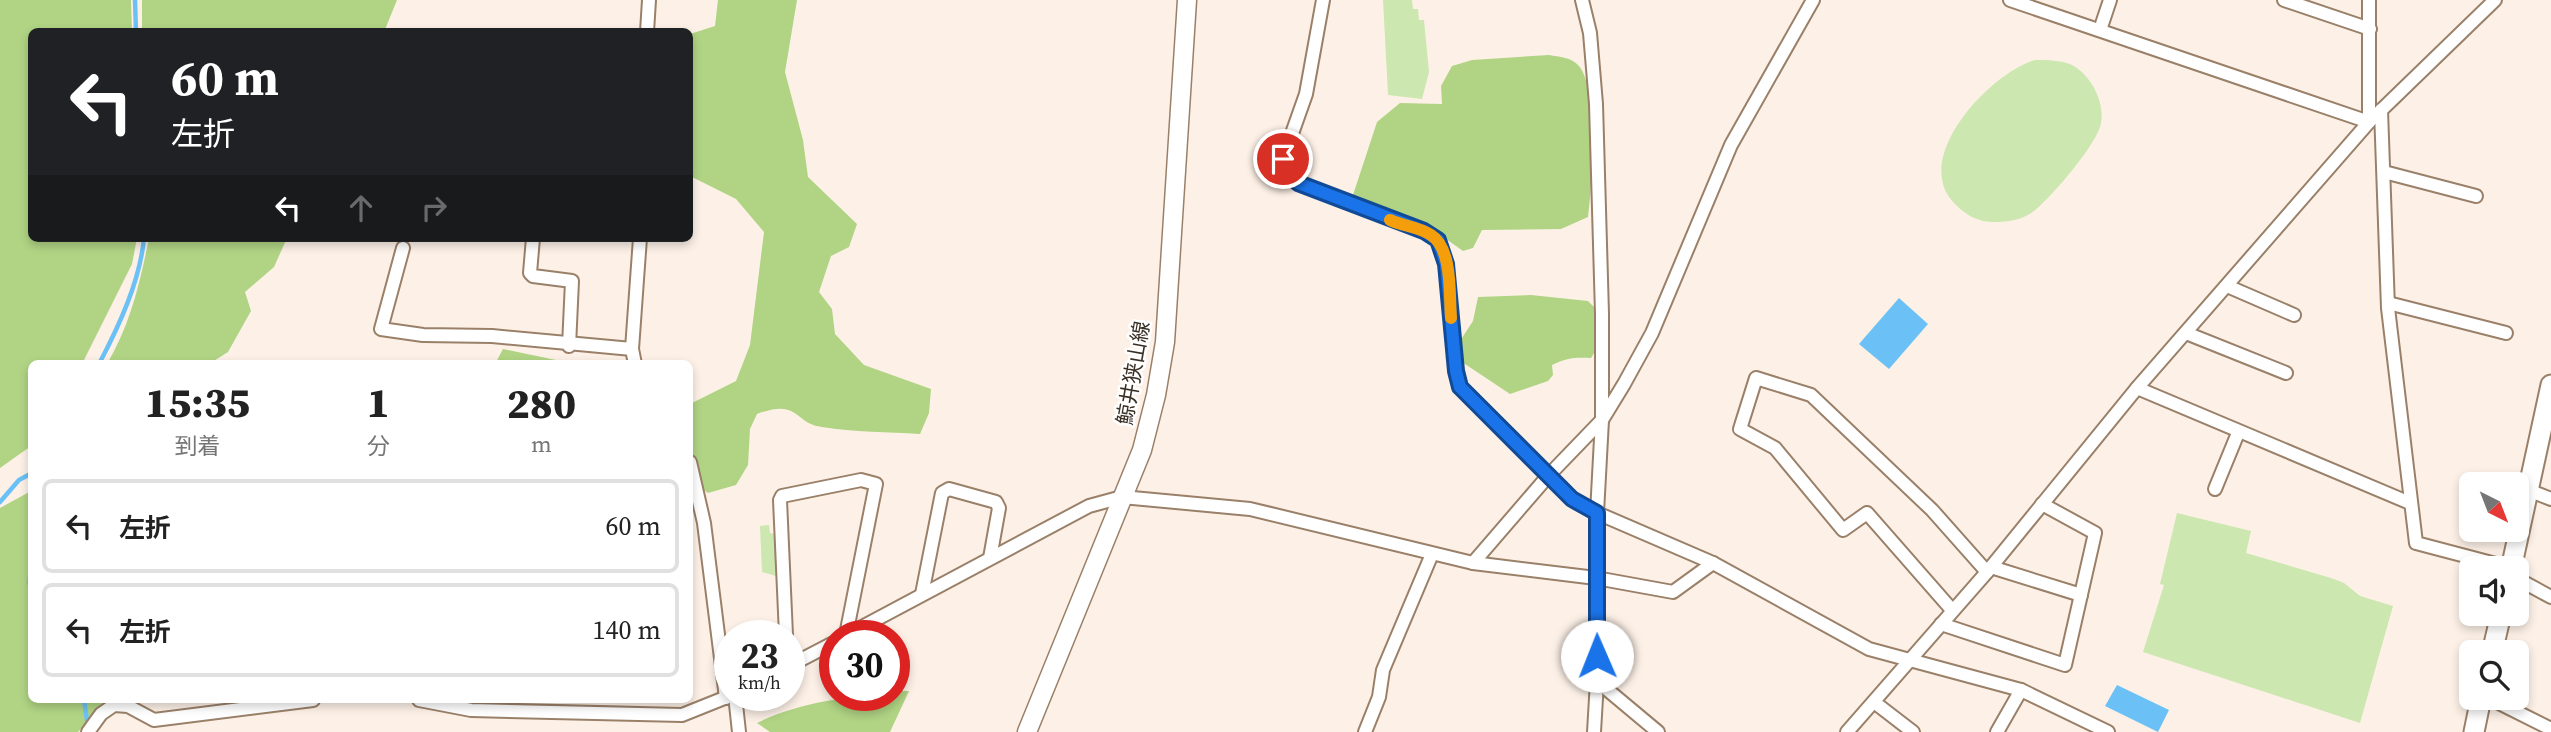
<!DOCTYPE html>
<html lang="ja">
<meta charset="utf-8">
<style>
:root{--surface:#fff;--page:#f6f6f6;--text:#222;--muted:#767676;--line:#e0e0e0}
body{margin:0;font-family:"Source Serif 4","Noto Sans JP",serif;background:var(--page);color:var(--text);height:100vh;display:flex;flex-direction:column;font-size:26px;white-space:nowrap}
*{box-sizing:border-box;margin:0}
p{font-size:23px;color:var(--muted)}
.icon{flex:none;width:38px;height:38px;fill:none;stroke:currentColor;stroke-width:2;stroke-linecap:round;stroke-linejoin:round}
.map{position:relative;flex:1;overflow:hidden}
.details{position:absolute;left:28px;top:360px;width:665px;height:343px;display:flex;flex-direction:column;background:var(--surface);border-radius:10px;box-shadow:0 4px 10px #0003}
.details>*{flex:none}
.hud{position:absolute;left:28px;top:28px;width:665px;height:214px;border-radius:10px;box-shadow:0 4px 10px #0003;background:#202124;color:#fff;overflow:hidden}
.needle{width:46px;rotate:138deg}
.controls{position:absolute;left:2459px;top:472px;display:grid;gap:14px}
.controls a{display:grid;place-items:center;width:70px;height:70px;border-radius:10px;background:var(--surface);box-shadow:0 4px 10px #0003;font-size:35px}
.speed{position:absolute;left:714px;top:620px;display:flex;gap:14px;font-size:35px;font-weight:700;text-align:center}
.speed>*{display:grid;place-content:center;width:91px;height:91px;border-radius:50%;background:var(--surface);box-shadow:0 4px 10px #0003;line-height:1}
.speed small{font-size:18px;font-weight:400}
.speed .limit{border:10px solid #d22;background:#fff;color:#111}
.pin{position:absolute;display:grid;place-items:center;width:60px;height:60px;color:#fff;margin:-30px;border:4px solid #fff;border-radius:50%;box-shadow:0 2px 7px #0007}
.me{position:absolute;width:77px;margin:-38px;rotate:359deg;stroke-linejoin:round;filter:drop-shadow(0 0 5px #0008)}
.turn{display:flex;align-items:center;gap:24px;height:147px;padding:0 28px;font-size:32px}
.turn .icon{width:91px;height:91px;stroke-width:2.5}
.turn b{display:block;font-size:49px;line-height:60px}
.lanes{display:flex;align-items:center;height:66px;padding:0 28px;background:#0003;justify-content:center;gap:35px;direction:ltr}
.lanes .off{opacity:.35}
.eta{display:flex;justify-content:space-evenly;align-items:center;height:119px;text-align:center}
.eta b{font-size:42px;font-weight:800;line-height:49px}
ul{padding:0;list-style:none}
li{display:flex;align-items:center;gap:21px;height:94px;margin:0 14px 10px;padding:0 14px;border:4px solid var(--line);border-radius:10px}
li div{flex:1}
li b{display:block;font-size:26px}
li em{font-style:normal}
.map>svg:first-child{display:block}
.green{fill:#cce7af}
.forest{fill:#b0d484}
.water{fill:#6bc1f6}
.lines{fill:none;stroke-linecap:round;stroke-linejoin:round}
.stream{stroke:#6bc1f6;stroke-width:4.5}
.minor-casing{stroke:#9a8069;stroke-width:16}
.secondary-casing{stroke:#9a8069;stroke-width:21}
.primary-casing{stroke:#9a8069;stroke-width:23}
.minor{stroke:#fff;stroke-width:12}
.secondary{stroke:#fff;stroke-width:18}
.primary{stroke:#fff;stroke-width:19}
.route-casing{stroke:#114b97;stroke-width:18}
.route{stroke:#1a73e8;stroke-width:12}
.slow{stroke:#f59e0b;stroke-width:12}
.labels{text-anchor:middle;dominant-baseline:central;stroke-width:5;stroke-linejoin:round;paint-order:stroke}
.street-label{font-size:21px;fill:#3a2f25;stroke:#fff}
</style>
<div class="map">
<svg width="2551" height="732" viewBox="0 0 2551 732">
<rect width="100%" height="100%" fill="#fdf1e7"/>
<g class="green">
<path d="M1383 0H1412L1413 9H1418L1419 20H1424L1429 72 1422 99 1388 95Z"/>
<path d="M2035 60C2047 60 2061 60 2072 65 2091 75 2105 102 2101 123 2098 143 2051 198 2034 211 2023 220 2007 222 1994 222 1979 222 1967 216 1956 205 1908 160 1990 73 2035 60Z"/>
<path d="M2177 513 2251 531 2246 553 2331 578 2344 583 2360 596 2393 606 2360 723 2143 652 2164 585 2160 584Z"/>
<path d="M769 525 770 533 775 534 776 576 762 572 760 526Z"/>
</g>
<g class="forest">
<path d="M0 0H131L132 31 32 32V238H137L132 264 82 364H32L31 446 0 468Z"/>
<path d="M142 0H397L384 32 142 31Z"/>
<path d="M718 0H797L785 72 803 140 808 177 857 224 849 247 831 256 819 292 832 309 835 334 864 365 931 389 929 413 920 434C888 432 854 432 822 427 793 423 800 398 757 414L750 429 748 465 736 485 708 493 690 480V404L736 381 750 345 764 232 736 199 690 176V34L715 26Z"/>
<path d="M1549 55C1560 57 1571 57 1579 66 1599 90 1592 186 1588 217L1561 229 1482 230 1473 248 1463 251 1435 231 1352 198 1377 122 1400 103 1442 104 1441 86 1452 66 1472 60Z"/>
<path d="M149 238H287L274 267 245 292 251 311 228 352 209 364H107C130 325 140 283 149 238Z"/>
<path d="M1531 295 1588 301 1595 308 1596 350 1591 358C1576 357 1566 358 1552 365L1553 375 1548 381 1510 394 1459 360 1458 344 1473 321 1478 297Z"/>
<path d="M503 349 556 360 559 364H495Z"/>
<path d="M31 491 32 700H107L78 732H0V508Z"/>
<path d="M894 691H909L890 732H770L757 723C797 703 850 695 894 695Z"/>
</g>
<g class="water">
<path d="M1899 298 1928 324 1889 369 1859 344Z"/>
<path d="M2117 685 2169 710 2158 732 2105 706Z"/>
</g>
<g class="lines">
<g class="stream">
<path d="M135 0 136 32"/>
<path d="M99 364C119 326 140 281 144 238"/>
<path d="M0 502 19 480 32 473"/>
<path d="M32 566 29 582 32 593"/>
<path d="M84 700 88 727"/>
</g>
<g class="minor-casing">
<g id="minor">
<path d="M1323 0 1306 94 1283 159 1287 171 1298 183 1424 231 1438 240 1446 264 1456 371 1460 387 1572 499 1597 513 1713 563 1869 649 2021 690 2108 732"/>
<path d="M1582 0 1590 33 1596 104 1602 314V420L1597 513V681L1594 732"/>
<path d="M2010 0 2369 122V0"/>
<path d="M2284 0 2370 29"/>
<path d="M2100 30 2110 0"/>
<path d="M647 32 649 0"/>
<path d="M2381 110 2388 308 2416 543 2511 568"/>
<path d="M2384 172 2476 196"/>
<path d="M533 238 530 273 533 276 572 281 569 346"/>
<path d="M403 248 381 329 423 335 492 336 632 349"/>
<path d="M2227 286 2294 315"/>
<path d="M2388 303 2506 333"/>
<path d="M2186 333 2286 373"/>
<path d="M635 364 632 349 640 238"/>
<path d="M2137 388 2410 503"/>
<path d="M690 462 704 523 726 698"/>
<path d="M2215 489 2238 433"/>
<path d="M2528 490 2551 499"/>
<path d="M1473 563 1596 578 1673 592 1713 563"/>
<path d="M1991 567 2081 595"/>
<path d="M2516 578 2551 597"/>
<path d="M922 594 942 493 949 489 996 502 999 508 990 558"/>
<path d="M1952 610 1867 513 1843 530 1775 448 1740 429 1756 378 1811 395 1932 510 1987 572"/>
<path d="M1941 624 2065 665 2095 533 2042 504"/>
<path d="M786 635 780 500 782 496 861 480 876 484 846 635"/>
<path d="M847 635 1089 506 1122 497 1250 509 1473 563 1548 476 1602 420 1624 384 1652 333 1731 145 1813 0"/>
<path d="M789 666 835 642"/>
<path d="M1597 681 1658 732"/>
<path d="M735 695 739 732"/>
<path d="M2489 698 2551 729"/>
<path d="M419 700 471 710 682 715 732 695"/>
<path d="M1874 702 1913 732"/>
<path d="M88 732 101 714 114 705 128 706 154 720 313 700"/>
<path d="M1365 732 1379 697 1383 670 1432 554"/>
<path d="M1847 732 1987 572 2137 388 2369 122 2495 0"/>
<path d="M1997 732 2021 690"/>
</g>
</g>
<g class="secondary-casing">
<path id="secondary" d="M1027 732 1142 450 1156 395 1165 342 1187 0"/>
</g>
<g class="primary-casing">
<g id="primary">
<path d="M2511 569 2551 385"/>
<path d="M2492 653 2501 614"/>
<path d="M2474 732 2481 698"/>
</g>
</g>
<use href="#minor" class="minor"/>
<use href="#secondary" class="secondary"/>
<use href="#primary" class="primary"/>
</g>
<g class="lines">
<g class="route-casing">
<path id="route" d="M1283 159 1287 171 1298 183 1424 231 1438 240 1446 264 1456 371 1460 387 1572 499 1597 513V656"/>
</g>
<use href="#route" class="route"/>
<path class="slow" d="M1390 220C1403 226 1419 227 1431 235 1453 249 1449 295 1451 318"/>
</g>
<g class="labels">
<g class="street-label">
<text transform="translate(1133 373) rotate(-80)">鯨井狭山線</text>
</g>
</g>
</svg>
<div class="controls">
<a><svg class="needle" viewBox="-14 -14 28 28"><path d="M0-13l5 13h-10z" fill="#e53935"/><path d="M0 13l5-13h-10z" fill="#767676"/></svg></a>
<a><svg class="icon" aria-label="sound" viewBox="0 0 24 24"><path d="M4 9h4l5-4v14l-5-4H4zM17 9q2 3 0 6"/></svg></a>
<a><svg class="icon" aria-label="search" viewBox="0 0 24 24"><circle cx="10" cy="10" r="6"/><path d="M15 15l6 6"/></svg></a>
</div>
<div class="speed"><div>23<small>km/h</small></div><div class="limit">30</div></div>
<div class="pin" style="left:1283px;top:159px;background:#d93025"><svg class="icon" aria-label="arrive" viewBox="0 0 24 24"><path d="M6 21V4h12l-3 4 3 4H6"/></svg></div>
<svg class="me" style="left:1597px;top:656px" viewBox="-20 -20 40 40"><circle r="19" fill="#fff"/><path d="M0-13L10 11 0 6-10 11z" fill="#1a73e8"/></svg>
<div class="hud">
<div class="turn"><svg class="icon" aria-label="left" viewBox="0 0 24 24"><path d="M17 20v-9H6M10 6l-5 5 5 5"/></svg><div><b>60 m</b>左折</div></div>
<div class="lanes"><svg class="icon" aria-label="left" viewBox="0 0 24 24"><path d="M17 20v-9H6M10 6l-5 5 5 5"/></svg><svg class="icon off" aria-label="ahead" viewBox="0 0 24 24"><path d="M12 20V5M6 11l6-6 6 6"/></svg><svg class="icon off" aria-label="right" viewBox="0 0 24 24"><path d="M7 20v-9h11M14 6l5 5-5 5"/></svg></div>
</div>
<section class="details">
<div class="eta">
<div><b>15:35</b><p>到着</p></div>
<div><b>1</b><p>分</p></div>
<div><b>280</b><p>m</p></div>
</div>
<ul>
<li><svg class="icon" aria-label="left" viewBox="0 0 24 24"><path d="M17 20v-9H6M10 6l-5 5 5 5"/></svg><div><b>左折</b></div><em>60 m</em></li>
<li><svg class="icon" aria-label="left" viewBox="0 0 24 24"><path d="M17 20v-9H6M10 6l-5 5 5 5"/></svg><div><b>左折</b></div><em>140 m</em></li>
</ul>
</section>
</div>
